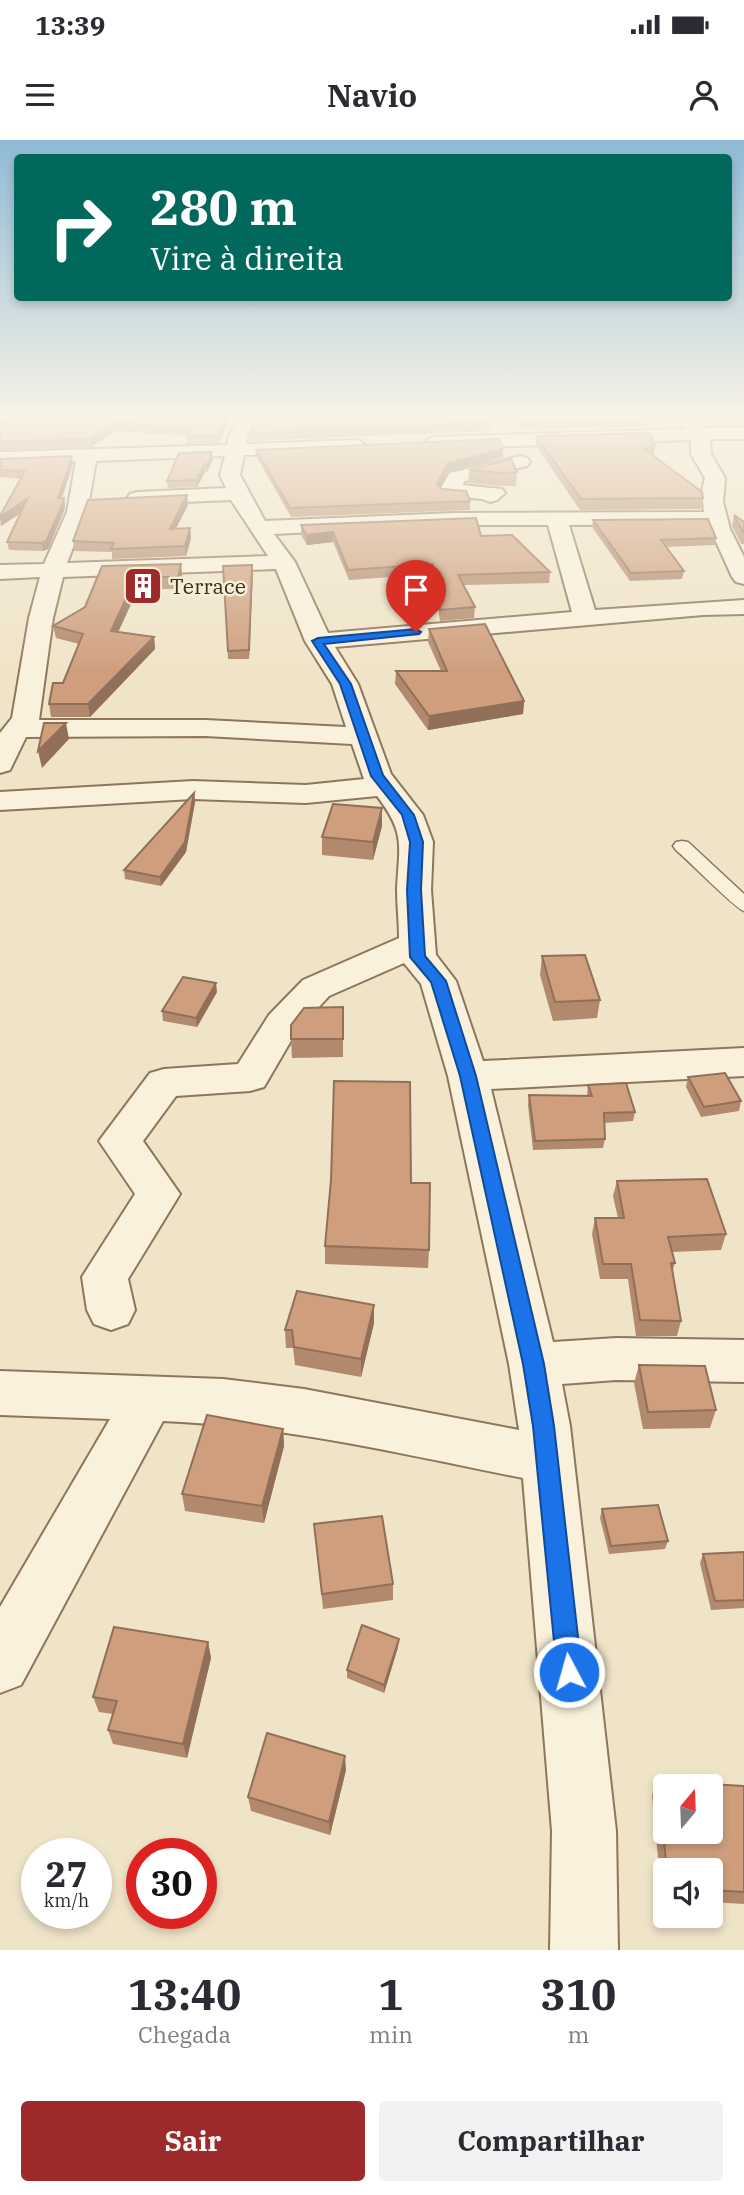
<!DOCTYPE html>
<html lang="pt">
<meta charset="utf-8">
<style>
:root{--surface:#fff;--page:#f2f2f3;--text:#2b2b33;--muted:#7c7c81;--accent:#9e2a2b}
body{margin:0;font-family:"IBM Plex Serif",serif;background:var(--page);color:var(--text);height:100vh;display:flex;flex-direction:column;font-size:26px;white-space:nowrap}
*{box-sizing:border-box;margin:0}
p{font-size:23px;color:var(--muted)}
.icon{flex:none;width:38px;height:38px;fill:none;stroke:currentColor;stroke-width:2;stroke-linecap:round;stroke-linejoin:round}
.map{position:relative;height:1810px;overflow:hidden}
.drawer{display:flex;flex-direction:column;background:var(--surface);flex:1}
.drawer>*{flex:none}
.guide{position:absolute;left:14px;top:14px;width:718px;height:147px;border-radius:7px;box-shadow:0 4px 10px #0003;background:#00695c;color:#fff;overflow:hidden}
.needle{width:46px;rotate:19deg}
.controls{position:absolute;left:653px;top:1634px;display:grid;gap:14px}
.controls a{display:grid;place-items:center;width:70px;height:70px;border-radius:7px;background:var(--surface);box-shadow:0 4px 10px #0003;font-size:35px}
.speed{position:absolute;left:21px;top:1698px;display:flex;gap:14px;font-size:35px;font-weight:700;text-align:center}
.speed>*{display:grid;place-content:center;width:91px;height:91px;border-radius:50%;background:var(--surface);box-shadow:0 4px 10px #0003;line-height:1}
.speed small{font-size:18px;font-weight:400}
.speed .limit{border:10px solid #d22;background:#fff;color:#111}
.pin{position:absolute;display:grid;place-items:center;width:60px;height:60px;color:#fff;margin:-72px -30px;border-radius:50% 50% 50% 0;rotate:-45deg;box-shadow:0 0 7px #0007}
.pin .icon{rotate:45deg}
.me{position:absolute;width:77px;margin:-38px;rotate:354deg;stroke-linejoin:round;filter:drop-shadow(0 0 5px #0008)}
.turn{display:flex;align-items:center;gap:24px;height:147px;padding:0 21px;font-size:32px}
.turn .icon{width:91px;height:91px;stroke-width:2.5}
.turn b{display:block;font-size:49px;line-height:60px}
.eta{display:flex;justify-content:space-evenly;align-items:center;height:119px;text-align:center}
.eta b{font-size:42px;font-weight:800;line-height:49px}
.primary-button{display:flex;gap:14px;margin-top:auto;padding:14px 21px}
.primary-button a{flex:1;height:80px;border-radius:7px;background:var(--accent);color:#fff;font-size:28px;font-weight:800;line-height:80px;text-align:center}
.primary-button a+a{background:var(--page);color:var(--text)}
.status{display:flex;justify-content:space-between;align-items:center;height:49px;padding:0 35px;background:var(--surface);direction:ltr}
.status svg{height:19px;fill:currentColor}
header{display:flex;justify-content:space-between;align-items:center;height:91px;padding:0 21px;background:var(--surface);font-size:32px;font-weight:800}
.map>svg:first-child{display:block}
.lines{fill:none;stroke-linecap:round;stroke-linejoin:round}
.lane-casing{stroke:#8d765c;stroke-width:3}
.street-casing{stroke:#8d765c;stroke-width:4}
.lane{fill:#faf1dc;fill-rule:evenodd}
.street{fill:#faf1dc;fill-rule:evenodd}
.wall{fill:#b2896c}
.shaded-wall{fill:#916f58}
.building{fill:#cf9f7d;stroke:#916f58;stroke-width:2;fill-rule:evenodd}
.route{fill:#1a73e8;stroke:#114b97;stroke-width:2}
.labels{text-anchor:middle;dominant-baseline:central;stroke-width:5;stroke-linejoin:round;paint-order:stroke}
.far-poi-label{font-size:21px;fill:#3d2e20;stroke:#f7eed8;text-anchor:start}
</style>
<div class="status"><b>13:39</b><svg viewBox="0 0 49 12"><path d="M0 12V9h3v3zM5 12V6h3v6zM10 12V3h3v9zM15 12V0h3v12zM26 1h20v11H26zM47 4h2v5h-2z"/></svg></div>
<header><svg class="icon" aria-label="menu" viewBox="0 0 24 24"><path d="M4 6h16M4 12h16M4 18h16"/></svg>Navio<svg class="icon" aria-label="person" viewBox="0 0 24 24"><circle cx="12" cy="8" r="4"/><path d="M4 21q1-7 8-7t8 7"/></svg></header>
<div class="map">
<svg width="744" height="1810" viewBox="0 0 744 1810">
<rect width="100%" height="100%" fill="#f0e4c8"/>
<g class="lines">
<g class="lane-casing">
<path id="lane" d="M682 701 688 702 744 754V771C736 769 687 719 676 710L673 706 676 702Z"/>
</g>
<g class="street-casing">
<g id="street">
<path d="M240 279H258L248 294 246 304 358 300 367 306 358 312 244 315 240 335 265 381 453 373 704 372 702 350 705 338 691 314V300L432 309 423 303 432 297 686 289 679 279H697L704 288 744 287V299H710L711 314 725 338 723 362 730 389 744 417V444L736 442 732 437 708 384 569 385 595 470 744 460V474L703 475 335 507 358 544 391 634 423 675 433 702 431 750 436 815 456 841 483 921 744 908V936L491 949 553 1202 616 1198 744 1200V1242L616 1240 562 1244 570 1286 616 1691 618 1810H550L552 1691 523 1338C403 1314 285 1286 163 1281L21 1545 0 1553V1467L110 1279 0 1275V1231L223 1239 304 1249 519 1290 509 1224 448 936 421 844 404 823 329 856 296 892 264 947 250 951 176 956 143 1001 180 1054 128 1139 135 1170 128 1184 111 1190 94 1184 87 1170 82 1137 135 1054 99 1001 150 933 164 929 238 924 269 875 303 840 399 798C399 782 397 765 397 749 399 705 406 694 377 656L306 663 193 659 0 670V652L193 641 306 645 364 639 352 604 205 596 26 597 10 630 0 633V593L12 578 29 478 40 437 0 439V425L44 424 67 372 76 321 0 324V312L227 305 230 294ZM225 316 220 335 226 348 137 352 130 354 127 358 130 362 137 364 231 360 268 416 67 423 87 372 96 321ZM453 385H548L572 472 328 493 295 422 274 394ZM276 429 305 501 332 544 346 587 205 580H39L53 478 63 437Z"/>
<path d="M520 316 527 318 530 322 527 326 465 341 462 345 502 349 505 353 497 360 490 362 482 359 442 355 439 351 450 333Z"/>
</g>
</g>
<use href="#lane" class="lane"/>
<use href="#street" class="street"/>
</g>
<g class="wall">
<path d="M0 279H229L219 303 187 304V296L115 291 91 307 0 310Z"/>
<path d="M516 279H643L644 280 643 287 524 289Z"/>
<path d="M491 283V291L249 301V294Z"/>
<path d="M536 296 655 306 654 315 703 358 701 369 580 370 536 306Z"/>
<path d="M503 309V317L448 332 440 347 442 349 470 361V370L291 377 257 318 256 310Z"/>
<path d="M0 319 73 324 62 358H64L65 366 64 371 48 409 43 411 9 410 7 402 21 373 1 386 21 339 0 337Z"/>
<path d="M213 319 207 332H205L197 347 168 348 167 341Z"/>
<path d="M469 330 517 332 516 346H501L468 343Z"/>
<path d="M187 355 188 365 176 388H190L191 398 186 416 112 419V412L74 411 73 401Z"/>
<path d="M734 375 744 382V404H741L732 386Z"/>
<path d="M593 380 716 398 715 405 666 407 684 431 682 439 630 441 592 387Z"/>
<path d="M301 385 481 396 550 432 549 443 464 445 475 467 474 478 440 481 433 434 349 440 333 402 307 405 301 395Z"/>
<path d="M181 424 182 435 179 449H138L118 492 154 497 155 509 90 577H51L49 564 63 543 79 504 56 498 53 486 85 467 102 426Z"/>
<path d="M223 426 253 432 249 519H228Z"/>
<path d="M429 489 524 561 523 574 428 590 395 544 396 531H441L428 502Z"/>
<path d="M194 653 195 662 186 712 161 746 125 739 124 730Z"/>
<path d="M382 686 373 720 322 715V697Z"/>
<path d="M542 816 600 860 597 878 553 881 540 835Z"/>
<path d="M217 852 197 887 163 881 162 871Z"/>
<path d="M343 867V917L292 918 291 899Z"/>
<path d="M688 937 741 961 739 971 701 977 686 947Z"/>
<path d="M588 945 635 972 633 981 604 983 605 999 603 1008 533 1010 528 965 529 955 587 956Z"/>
<path d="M617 1041 726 1094 721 1110 672 1112 675 1123 672 1132 681 1181 677 1196H636L628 1139H600L592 1094 595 1078H618L613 1056Z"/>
<path d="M411 1043 429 1110 428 1128 325 1124V1106Z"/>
<path d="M374 1183 361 1237 295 1225 293 1208H286L285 1190Z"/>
<path d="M639 1225 716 1270 710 1288 643 1289 634 1243Z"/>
<path d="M283 1289 284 1306 264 1383 185 1371 182 1354Z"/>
<path d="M602 1369 668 1401 665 1409 609 1414 600 1378Z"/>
<path d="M314 1384 393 1444V1460L323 1469Z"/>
<path d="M744 1412V1468L711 1470 700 1423 703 1414Z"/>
<path d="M208 1502 211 1518 187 1618 113 1604 108 1590 113 1574 99 1572 93 1557Z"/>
<path d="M398 1507 384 1553 347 1538V1530Z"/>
<path d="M346 1630 330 1695 251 1671 248 1657Z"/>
<path d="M658 1641 744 1646V1764L710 1762V1731H665V1759H662L652 1655Z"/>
</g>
<g class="shaded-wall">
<path d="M226 279H229L219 303V295Z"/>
<path d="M114 283 115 291 91 307 90 299Z"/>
<path d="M655 306 653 317 643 308Z"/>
<path d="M503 309V317L448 332 437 353V344L448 323Z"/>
<path d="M212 312 213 319 207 332V325Z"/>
<path d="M72 316 73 324 59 366 58 358Z"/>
<path d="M204 325 205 332 197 347V340Z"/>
<path d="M187 355 188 365 171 398 170 389Z"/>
<path d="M64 358 65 366 64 371 48 409 43 411 42 403Z"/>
<path d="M27 359 29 367 1 386 0 377Z"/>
<path d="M190 388 191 398 186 416 185 406Z"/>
<path d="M333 392V402L307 405 306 395Z"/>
<path d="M181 424 182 435 179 449 178 437Z"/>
<path d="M252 425 253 432 249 519V510Z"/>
<path d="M136 437 138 449 113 503 111 491Z"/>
<path d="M154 497 155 509 90 577 88 564Z"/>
<path d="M524 561 523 574 428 590 429 576Z"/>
<path d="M66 583 69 599 42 628 38 611Z"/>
<path d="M194 653 195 662 186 712 161 746 160 737Z"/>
<path d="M382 668V686L373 720V702Z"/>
<path d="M216 843 217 852 197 887 196 878Z"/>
<path d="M374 1165V1183L361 1237V1219Z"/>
<path d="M283 1289 284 1306 264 1383 262 1366Z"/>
<path d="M399 1499 398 1507 384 1553V1545Z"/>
<path d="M208 1502 211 1518 187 1618 183 1604Z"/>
<path d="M345 1616 346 1630 330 1695 329 1682Z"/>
</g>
<g class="building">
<path d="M0 279H226L219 295 187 296 190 289 114 283 90 299 0 302Z"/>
<path d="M255 279H489L491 283 249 294Z"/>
<path d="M522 279H643L644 280 524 282Z"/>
<path d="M650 293 655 306 643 308 702 352 703 358 581 359 536 296Z"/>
<path d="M499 299 503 309 448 323 437 344 442 349 466 351 470 361 290 368 256 310Z"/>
<path d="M212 312 207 325H204L197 340 167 341 179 313Z"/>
<path d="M72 316 58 358H64L63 363 46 401 42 403 7 402 27 359 0 377V376L25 331 0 330V319Z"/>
<path d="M511 319 517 332 502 333 469 330Z"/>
<path d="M187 355 170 389 190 388 185 406 111 409 114 403 73 401 88 360Z"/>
<path d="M734 375 744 382V392H743Z"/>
<path d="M476 378 481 396 512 395 550 432 458 435 475 467 440 470 433 424 348 430 333 392 306 395 301 385Z"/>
<path d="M708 379 716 398 661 400 684 431 631 433 593 380Z"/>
<path d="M181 424 178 437H136L111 491 154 497 88 564H49L53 543H63L83 494 53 486 85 467 102 426Z"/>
<path d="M252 425 249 510 228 511 223 426Z"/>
<path d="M485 484 524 561 429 576 396 531H447L429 489Z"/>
<path d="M44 583H66L38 611Z"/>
<path d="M194 653 185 702 160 737 124 730Z"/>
<path d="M333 664 382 668 373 702 322 697Z"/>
<path d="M585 815 600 860 555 862 542 816Z"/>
<path d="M183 837 216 843 196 878 162 871Z"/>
<path d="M343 867V899H291V885L304 868Z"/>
<path d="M725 933 741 961 704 967 688 937Z"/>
<path d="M334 941 410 942 411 1043H430L429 1110 325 1106 331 1040Z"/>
<path d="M626 943 635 972 604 973 605 999 535 1001 529 955 592 956 588 945Z"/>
<path d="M707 1039 726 1094 668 1097 675 1123H671L681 1181 640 1180 631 1124H603L595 1078H624L617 1041Z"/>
<path d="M297 1151 374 1165 361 1219 294 1207 292 1190H285Z"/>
<path d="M639 1225 705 1226 716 1270 648 1272Z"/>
<path d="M207 1275 283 1289 262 1366 182 1354Z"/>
<path d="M658 1365 668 1401 611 1406 602 1369Z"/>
<path d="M382 1376 393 1444 322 1454 314 1384Z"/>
<path d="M744 1412V1460L715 1461 703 1414Z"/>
<path d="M362 1485 399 1499 384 1545 347 1530Z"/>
<path d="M114 1487 208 1502 183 1604 108 1590 117 1561 93 1557Z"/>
<path d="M267 1593 345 1616 329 1682 248 1657Z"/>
<path d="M658 1641 744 1646V1752L710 1750V1731H667ZM665 1647H710V1692H665Z"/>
</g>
<linearGradient id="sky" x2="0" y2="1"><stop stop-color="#8fbad6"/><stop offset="0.52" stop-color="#f8f3e6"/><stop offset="1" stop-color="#f8f3e6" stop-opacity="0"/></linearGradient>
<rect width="744" height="532" fill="url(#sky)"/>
<path class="route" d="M416 489 421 492 419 494 324 504 351 544 383 635 414 675 423 702 421 750 425 816 446 841 476 936 544 1224 554 1286 582 1532 578 1541 569 1545 561 1541 557 1532 533 1286 523 1224 460 936 431 842 410 817 407 750 410 702 402 675 371 636 340 544 312 501 318 498Z"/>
<defs>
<g id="building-square" transform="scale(2.0125)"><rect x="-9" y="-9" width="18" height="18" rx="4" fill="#9e2a2b" stroke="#f7eed8"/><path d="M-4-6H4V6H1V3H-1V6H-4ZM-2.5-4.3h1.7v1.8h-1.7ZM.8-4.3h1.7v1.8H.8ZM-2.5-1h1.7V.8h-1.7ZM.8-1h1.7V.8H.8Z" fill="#fff"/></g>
</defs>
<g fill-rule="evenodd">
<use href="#building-square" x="143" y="446"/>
</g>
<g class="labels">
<g class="far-poi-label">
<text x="170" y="446">Terrace</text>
</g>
</g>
</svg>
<div class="controls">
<a><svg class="needle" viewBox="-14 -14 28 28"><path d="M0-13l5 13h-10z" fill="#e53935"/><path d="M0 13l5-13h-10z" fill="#7c7c81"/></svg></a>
<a><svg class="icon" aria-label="sound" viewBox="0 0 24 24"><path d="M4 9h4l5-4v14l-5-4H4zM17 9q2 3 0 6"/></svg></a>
</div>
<div class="speed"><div>27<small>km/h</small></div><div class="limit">30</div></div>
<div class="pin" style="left:416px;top:492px;background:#d93025"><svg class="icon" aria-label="arrive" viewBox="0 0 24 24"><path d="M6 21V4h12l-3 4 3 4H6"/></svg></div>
<svg class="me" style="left:569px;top:1532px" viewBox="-20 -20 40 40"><circle r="17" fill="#1a73e8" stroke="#fff" stroke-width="3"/><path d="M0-11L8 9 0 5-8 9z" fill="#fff"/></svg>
<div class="guide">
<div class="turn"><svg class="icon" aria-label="right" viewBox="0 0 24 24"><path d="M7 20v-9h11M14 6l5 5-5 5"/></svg><div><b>280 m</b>Vire à direita</div></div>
</div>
</div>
<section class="drawer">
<div class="eta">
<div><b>13:40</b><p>Chegada</p></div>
<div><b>1</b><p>min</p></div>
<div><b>310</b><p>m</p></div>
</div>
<div class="primary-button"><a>Sair</a><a>Compartilhar</a></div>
</section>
